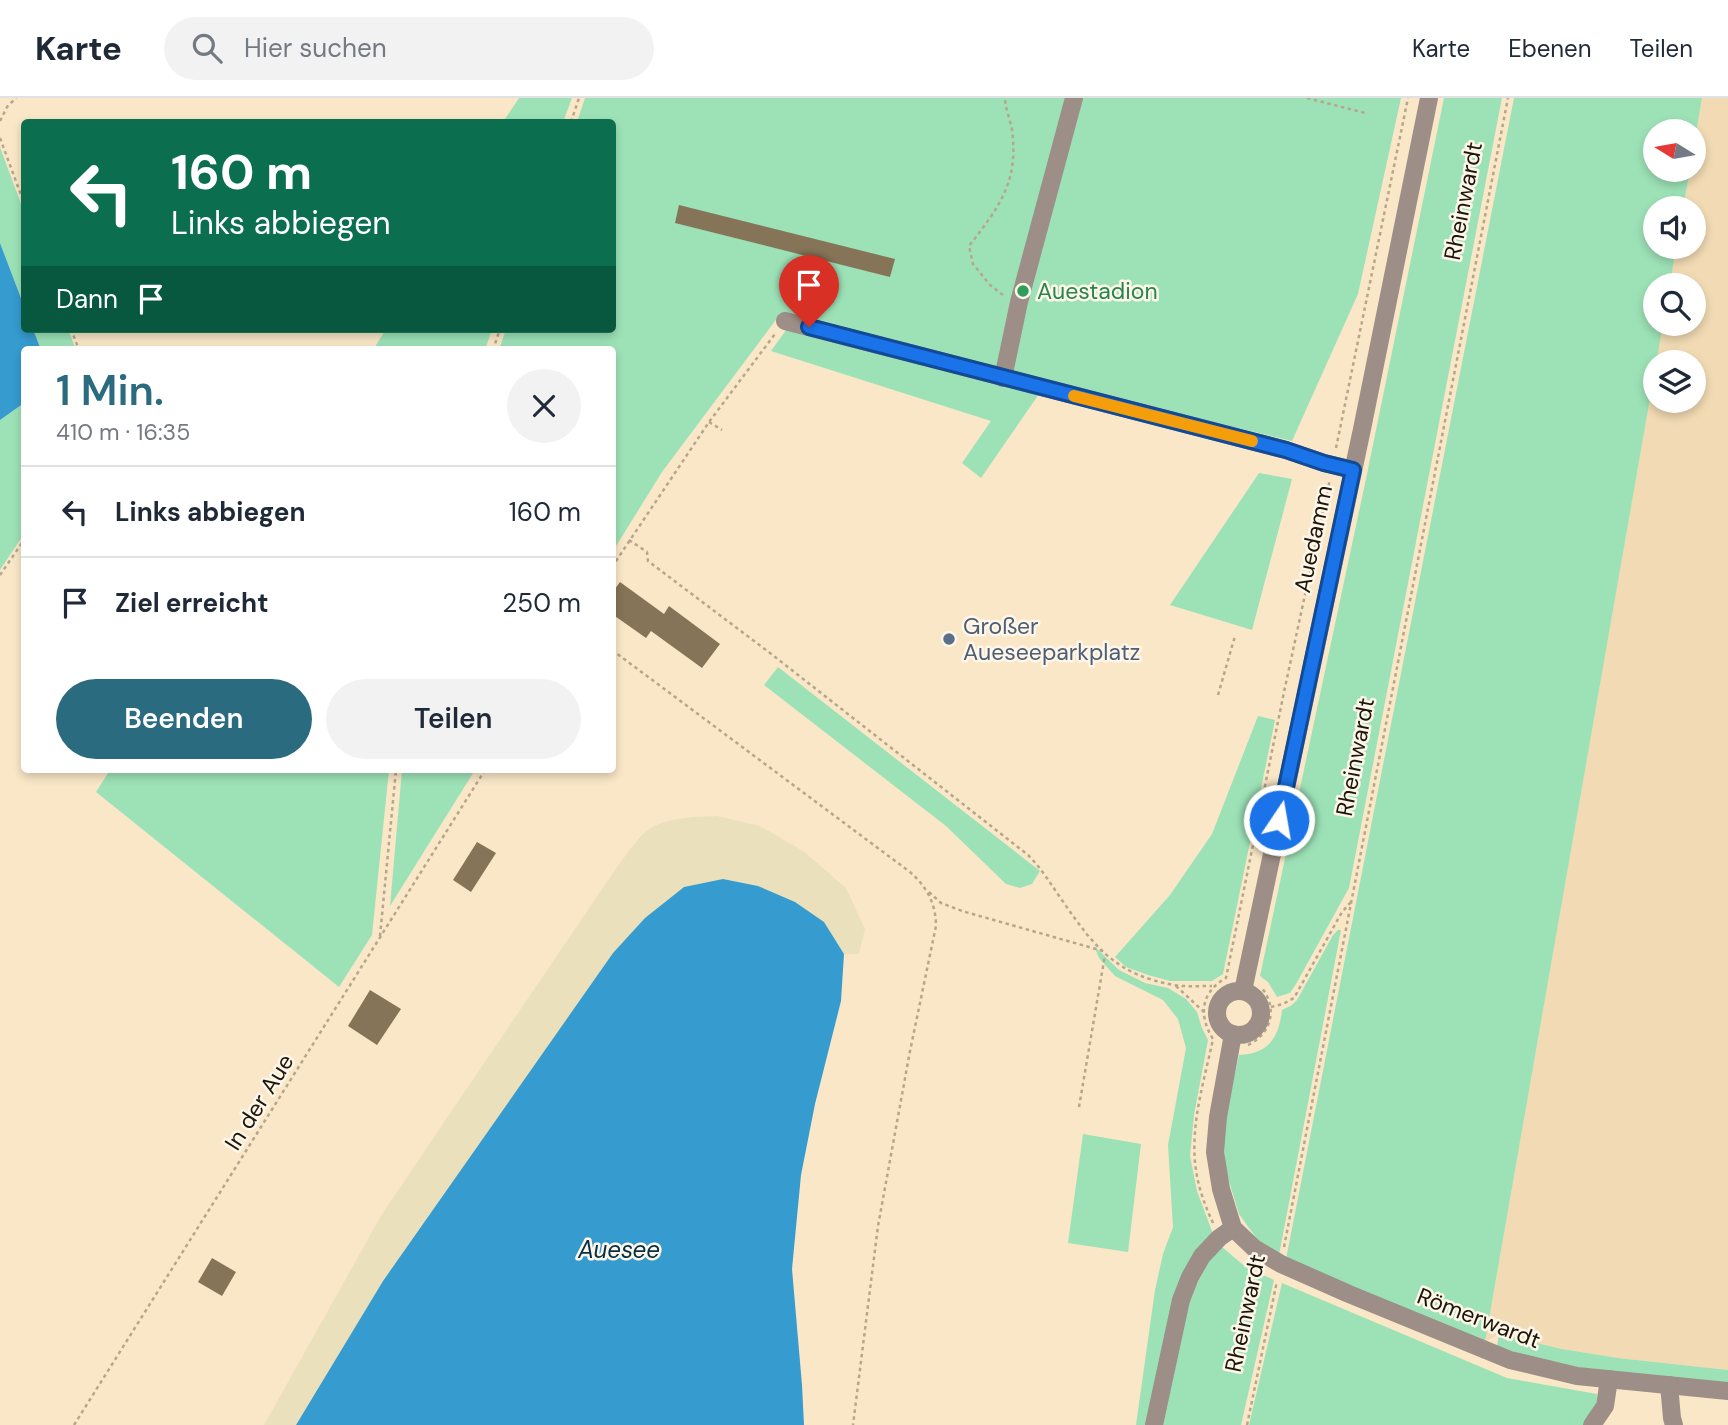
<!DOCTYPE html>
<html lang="de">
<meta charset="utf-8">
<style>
:root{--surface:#fff;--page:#f2f2f3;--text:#1f2937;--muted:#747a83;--line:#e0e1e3;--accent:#2a6b7f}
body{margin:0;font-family:"DM Sans",sans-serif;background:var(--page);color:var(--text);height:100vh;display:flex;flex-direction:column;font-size:26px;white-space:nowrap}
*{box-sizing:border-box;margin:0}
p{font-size:23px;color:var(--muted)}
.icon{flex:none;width:38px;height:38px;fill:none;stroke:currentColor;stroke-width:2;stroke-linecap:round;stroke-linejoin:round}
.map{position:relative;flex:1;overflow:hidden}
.panel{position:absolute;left:21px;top:248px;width:595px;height:427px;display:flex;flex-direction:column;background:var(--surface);border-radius:7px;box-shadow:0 4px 10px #0003}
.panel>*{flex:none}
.guide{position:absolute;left:21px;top:21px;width:595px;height:214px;border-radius:7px;box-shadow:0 4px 10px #0003;background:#0b6e4f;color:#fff;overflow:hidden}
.needle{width:46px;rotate:281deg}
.fabs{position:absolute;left:1643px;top:21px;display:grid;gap:14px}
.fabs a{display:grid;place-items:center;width:63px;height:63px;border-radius:50%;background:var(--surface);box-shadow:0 4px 10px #0003;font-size:35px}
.pin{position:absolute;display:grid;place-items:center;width:60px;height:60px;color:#fff;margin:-72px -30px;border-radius:50% 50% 50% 0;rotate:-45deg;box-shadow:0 0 7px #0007}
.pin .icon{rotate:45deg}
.me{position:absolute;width:77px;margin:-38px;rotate:12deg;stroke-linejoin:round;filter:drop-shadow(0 0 5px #0008)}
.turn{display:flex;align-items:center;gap:24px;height:147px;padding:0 35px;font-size:32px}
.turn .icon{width:91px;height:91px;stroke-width:2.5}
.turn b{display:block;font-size:49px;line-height:60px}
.then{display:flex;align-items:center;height:66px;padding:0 35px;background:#0003;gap:14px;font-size:26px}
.round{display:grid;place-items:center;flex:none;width:74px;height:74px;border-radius:37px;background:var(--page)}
.headline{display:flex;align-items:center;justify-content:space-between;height:119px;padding:0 35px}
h1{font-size:42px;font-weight:600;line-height:52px;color:var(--accent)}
.action{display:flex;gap:14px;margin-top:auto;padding:14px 35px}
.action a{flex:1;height:80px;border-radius:42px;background:var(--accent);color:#fff;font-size:28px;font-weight:600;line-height:80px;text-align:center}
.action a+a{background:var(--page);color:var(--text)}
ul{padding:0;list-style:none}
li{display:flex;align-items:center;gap:21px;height:91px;padding:0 35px;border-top:2px solid var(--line)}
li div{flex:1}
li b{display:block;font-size:26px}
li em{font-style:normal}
header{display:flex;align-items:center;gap:42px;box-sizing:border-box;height:98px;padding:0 35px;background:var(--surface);border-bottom:2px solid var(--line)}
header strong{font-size:33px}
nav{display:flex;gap:38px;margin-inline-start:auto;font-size:24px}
.search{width:490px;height:63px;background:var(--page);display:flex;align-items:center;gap:18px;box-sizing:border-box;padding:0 24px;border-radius:38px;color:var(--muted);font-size:26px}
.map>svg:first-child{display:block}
.built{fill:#f2dbb4}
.green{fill:#9de2b7}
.sand{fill:#eae0bb}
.water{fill:#369cd0}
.building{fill:#857457}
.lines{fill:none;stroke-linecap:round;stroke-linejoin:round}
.path{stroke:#b5a68c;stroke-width:2.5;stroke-dasharray:3.5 3.5;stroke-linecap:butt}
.minor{stroke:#9d8e87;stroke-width:18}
.route-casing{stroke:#114b97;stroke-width:18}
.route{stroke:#1a73e8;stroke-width:12}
.slow{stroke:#f59e0b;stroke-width:12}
.leisure-dot{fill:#2e9e5b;stroke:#fef6e9;stroke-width:2.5}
.service-dot{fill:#5c6f8a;stroke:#fef6e9;stroke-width:2.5}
.labels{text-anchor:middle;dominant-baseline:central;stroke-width:5;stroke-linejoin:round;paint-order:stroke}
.street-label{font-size:23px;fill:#1d160a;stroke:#fef6e9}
.leisure-label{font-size:23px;fill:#27864d;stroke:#fef6e9;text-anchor:start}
.service-label{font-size:23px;fill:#4e5e75;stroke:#fef6e9;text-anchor:start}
.water-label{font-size:24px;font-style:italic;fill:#043146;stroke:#fef6e9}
</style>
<header>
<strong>Karte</strong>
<div class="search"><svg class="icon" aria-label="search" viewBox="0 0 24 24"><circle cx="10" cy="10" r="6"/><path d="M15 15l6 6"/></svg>Hier suchen</div>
<nav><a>Karte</a><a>Ebenen</a><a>Teilen</a></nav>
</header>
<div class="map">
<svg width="1728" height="1327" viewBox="0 0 1728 1327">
<rect width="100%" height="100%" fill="#fae7c7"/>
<path class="built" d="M1702 0H1728V1272L1618 1260 1562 1251 1499 1236 1485 1244 1655 269 1656 303H1694V264H1656L1663 226H1694V187H1670L1676 149H1694V110H1683L1690 72H1694V47Z"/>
<g class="green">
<path d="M519 0H572L563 24H503Z"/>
<path d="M585 0H1401L1358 196 1292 343 1046 284 781 215 662 374 613 453 612 252H499L506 231H612V24H577Z"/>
<path d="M1444 0H1502L1349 790 1296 886 1290 895 1277 899 1268 884 1260 878 1367 376Z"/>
<path d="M1514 0H1702L1694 47V33H1656V72H1690L1683 110H1656V149H1676L1670 187H1656V226H1663L1485 1244 1286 1161Z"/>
<path d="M0 49 24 114V208L0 145Z"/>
<path d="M789 228 1039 296 981 380 962 365 991 323 771 253Z"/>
<path d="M33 231H68L76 252H41Z"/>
<path d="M386 231H492L485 252H373Z"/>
<path d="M24 305V436L0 472V322Z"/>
<path d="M1259 375 1292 381 1252 532 1170 507Z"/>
<path d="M778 569 1040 773 1032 786 1020 790 1006 786 946 728 764 587Z"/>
<path d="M1258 618 1275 622 1223 876 1212 883H1170L1148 877 1126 869 1115 859 1170 797 1212 736Z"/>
<path d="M110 672H389L372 837 339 889 96 694Z"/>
<path d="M402 672H475L390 808Z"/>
<path d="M1338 832H1341L1279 1157 1262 1148 1239 1116 1225 1070 1223 1030 1239 957C1269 956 1279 939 1282 912L1292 907 1297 902 1333 837Z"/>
<path d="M1094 848 1119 872 1145 885 1168 890 1186 901 1197 914 1202 930 1208 942 1194 1017 1190 1058 1197 1093 1213 1136 1202 1148 1148 1327H1136L1155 1192 1163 1156 1173 1129 1168 1047 1186 950 1178 921 1163 902 1115 878 1099 860Z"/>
<path d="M1083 1036 1141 1046 1128 1154 1068 1145Z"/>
<path d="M1222 1149 1247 1170 1274 1182 1241 1327H1162L1188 1203 1209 1162Z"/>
<path d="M1282 1185 1507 1280 1597 1296 1596 1313 1584 1327H1249Z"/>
<path d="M1499 1236 1562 1251 1618 1260 1728 1272V1286L1574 1269 1538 1262 1497 1248Z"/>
</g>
<path class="sand" d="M717 718 760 728 803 753 846 790 865 831 859 856H844L824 824 758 788 723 781 684 789 645 820 613 855 383 1183 296 1327H264L382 1116 602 791C615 774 634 741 651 730 670 719 696 719 717 718Z"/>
<g class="water">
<path d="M0 145 24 208V231H33L41 252H24V305L0 322Z"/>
<path d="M723 781 758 788 795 804 824 824 844 856 841 903 815 1006 801 1077 792 1171 802 1287 804 1327H296L383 1183 613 855 645 820 684 789Z"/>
</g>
<g class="building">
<path d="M679 107 895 161 890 179 675 125Z"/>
<path d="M620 484 664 516 669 508 720 546 702 570 651 533 646 540 612 516V495Z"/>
<path d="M477 744 496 755 471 794 453 782Z"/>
<path d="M370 892 401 911 377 947 348 928Z"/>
<path d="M212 1160 236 1174 222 1198 198 1184Z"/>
</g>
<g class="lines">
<g class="path">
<path d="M1307 0 1365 15"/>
<path d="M0 23 7 9 16 0"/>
<path d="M571 24 579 0"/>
<path d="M0 40 24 105"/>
<path d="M1003 197 990 187 973 166 969 148C999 109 1019 84 1012 32 1010 21 1005 9 1005 0"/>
<path d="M71 231 79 252"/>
<path d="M493 252 500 231"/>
<path d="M709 324 722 332"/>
<path d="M1336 350 1408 0"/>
<path d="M629 442 647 454 648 463 770 555 1028 757C1042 771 1052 788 1064 805 1095 850 1117 877 1174 887 1186 889 1199 888 1212 888"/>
<path d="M612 469 709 324 775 236"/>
<path d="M0 477 24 442"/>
<path d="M612 552 910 774C927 789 936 806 936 828L910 953 878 1128 853 1327"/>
<path d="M1218 597 1235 538"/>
<path d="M929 794 941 805 962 813 1103 853"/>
<path d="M380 838 396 672"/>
<path d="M1176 888 1204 914"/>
<path d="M1271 909 1283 906 1294 900 1342 814 1351 804"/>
<path d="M1248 947C1272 936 1278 909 1261 889"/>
<path d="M1079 1009 1105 857"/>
<path d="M1213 1125C1206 1110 1200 1094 1197 1078 1188 1033 1204 984 1213 941 1198 917 1201 894 1226 880L1284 594 1330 381"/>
<path d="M1284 1149 1508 0"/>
<path d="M74 1327 485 672"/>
<path d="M1247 1327 1277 1183"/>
</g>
<g class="minor">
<path d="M785 223 1286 352 1324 365 1353 372"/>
<path d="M1003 280 1019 204 1074 0"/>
<path d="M1243 893 1362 331 1429 0"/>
<circle cx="1239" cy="915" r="22"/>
<path d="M1233 936 1218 1019 1215 1054 1221 1091 1233 1130 1254 1150 1281 1166 1349 1196 1510 1262 1577 1278 1728 1293"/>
<path d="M1669 1287 1672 1320 1674 1327"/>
<path d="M1154 1327 1181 1202 1190 1179 1202 1158 1219 1140 1233 1130"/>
<path d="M1592 1327 1605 1308 1609 1281"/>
</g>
</g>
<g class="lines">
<g class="route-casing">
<path id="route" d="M809 229 1286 352 1324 365 1353 372 1279 722"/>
</g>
<use href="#route" class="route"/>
<path class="slow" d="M1074 298 1252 343"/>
</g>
<circle class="leisure-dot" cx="1023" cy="193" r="7"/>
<circle class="service-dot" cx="949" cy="541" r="7"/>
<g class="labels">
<g class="street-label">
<text transform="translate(1463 103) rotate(-79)">Rheinwardt</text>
<text transform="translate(1313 441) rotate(-78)">Auedamm</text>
<text transform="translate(1355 659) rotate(-79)">Rheinwardt</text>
<text transform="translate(259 1004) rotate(-58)">In der Aue</text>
<text transform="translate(1245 1215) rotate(-78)">Rheinwardt</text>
<text transform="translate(1479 1220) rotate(21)">Römerwardt</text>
</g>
<g class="leisure-label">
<text x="1037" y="193">Auestadion</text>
</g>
<g class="service-label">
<text x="963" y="528">Großer<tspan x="963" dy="26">Aueseeparkplatz</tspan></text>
</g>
<g class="water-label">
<text x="619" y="1151">Auesee</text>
</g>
</g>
</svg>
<div class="fabs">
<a><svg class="needle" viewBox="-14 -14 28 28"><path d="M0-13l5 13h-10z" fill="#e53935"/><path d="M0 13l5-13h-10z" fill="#747a83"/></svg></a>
<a><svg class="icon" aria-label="sound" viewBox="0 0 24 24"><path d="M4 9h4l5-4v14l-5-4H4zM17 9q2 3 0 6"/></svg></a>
<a><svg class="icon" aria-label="search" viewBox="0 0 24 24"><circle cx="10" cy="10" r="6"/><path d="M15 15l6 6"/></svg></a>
<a><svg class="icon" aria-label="layers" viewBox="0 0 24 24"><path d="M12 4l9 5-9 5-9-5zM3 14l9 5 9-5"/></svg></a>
</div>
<div class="pin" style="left:809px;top:229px;background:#d93025"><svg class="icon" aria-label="arrive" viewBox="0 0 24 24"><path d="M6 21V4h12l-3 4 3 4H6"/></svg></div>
<svg class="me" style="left:1279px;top:722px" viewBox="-20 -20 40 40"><circle r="17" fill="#1a73e8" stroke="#fff" stroke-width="3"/><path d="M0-11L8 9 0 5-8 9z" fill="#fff"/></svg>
<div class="guide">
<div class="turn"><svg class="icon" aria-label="left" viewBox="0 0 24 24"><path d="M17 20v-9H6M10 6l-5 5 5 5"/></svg><div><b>160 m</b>Links abbiegen</div></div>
<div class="then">Dann<svg class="icon" aria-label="arrive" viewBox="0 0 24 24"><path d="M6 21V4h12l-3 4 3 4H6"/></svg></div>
</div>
<section class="panel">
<div class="headline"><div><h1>1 Min.</h1><p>410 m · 16:35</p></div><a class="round"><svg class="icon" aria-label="close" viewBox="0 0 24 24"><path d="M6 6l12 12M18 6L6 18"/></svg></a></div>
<ul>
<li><svg class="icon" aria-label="left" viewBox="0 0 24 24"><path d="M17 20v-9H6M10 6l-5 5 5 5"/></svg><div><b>Links abbiegen</b></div><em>160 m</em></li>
<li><svg class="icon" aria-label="arrive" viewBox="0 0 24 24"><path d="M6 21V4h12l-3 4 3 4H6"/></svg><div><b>Ziel erreicht</b></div><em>250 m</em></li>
</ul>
<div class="action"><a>Beenden</a><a>Teilen</a></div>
</section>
</div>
